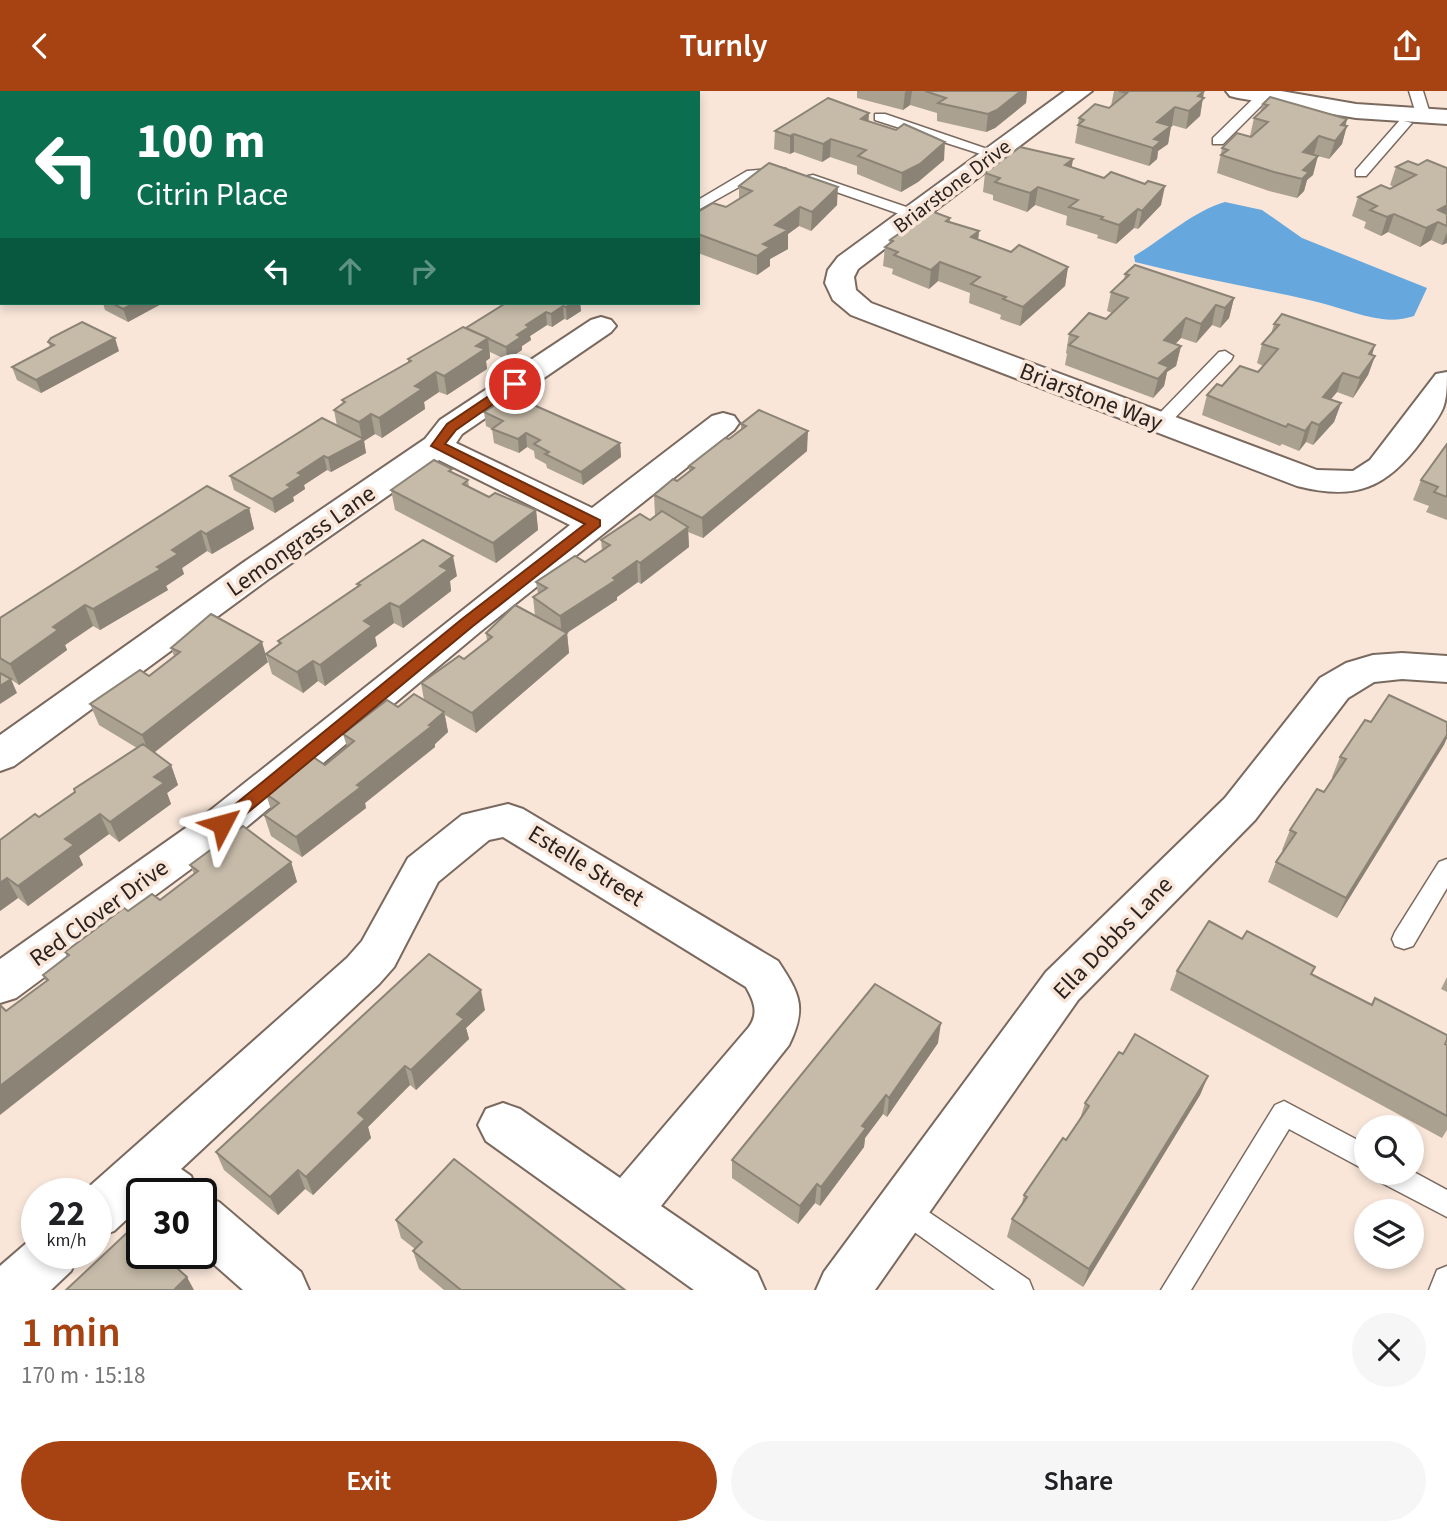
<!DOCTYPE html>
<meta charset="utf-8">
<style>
:root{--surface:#fff;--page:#f6f6f6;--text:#202124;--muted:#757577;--accent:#a74312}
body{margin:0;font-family:"Source Sans 3",sans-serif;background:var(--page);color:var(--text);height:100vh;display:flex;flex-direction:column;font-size:26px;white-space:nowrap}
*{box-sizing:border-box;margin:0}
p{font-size:23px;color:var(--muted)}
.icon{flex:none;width:38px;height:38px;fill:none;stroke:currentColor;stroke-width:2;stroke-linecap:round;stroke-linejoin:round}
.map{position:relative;height:1199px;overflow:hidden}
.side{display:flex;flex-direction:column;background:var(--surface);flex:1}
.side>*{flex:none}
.top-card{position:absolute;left:0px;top:0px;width:700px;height:214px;box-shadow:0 4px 10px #0003;background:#0b6e4f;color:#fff;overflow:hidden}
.tools{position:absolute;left:1354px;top:1024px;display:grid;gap:14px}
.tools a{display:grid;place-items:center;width:70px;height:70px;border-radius:50%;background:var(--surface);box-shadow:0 4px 10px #0003;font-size:35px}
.speed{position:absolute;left:21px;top:1087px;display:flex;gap:14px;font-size:35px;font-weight:700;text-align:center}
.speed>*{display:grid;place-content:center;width:91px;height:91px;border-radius:50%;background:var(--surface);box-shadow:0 4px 10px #0003;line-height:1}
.speed small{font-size:18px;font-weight:400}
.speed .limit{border:4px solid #111;border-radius:10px;background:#fff;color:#111}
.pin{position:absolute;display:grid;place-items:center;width:60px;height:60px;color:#fff;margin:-30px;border:4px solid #fff;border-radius:50%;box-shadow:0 2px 7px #0007}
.me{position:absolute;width:77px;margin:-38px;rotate:51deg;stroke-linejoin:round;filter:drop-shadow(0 0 5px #0008)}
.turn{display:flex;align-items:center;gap:24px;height:147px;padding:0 21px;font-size:32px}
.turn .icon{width:91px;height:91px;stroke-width:2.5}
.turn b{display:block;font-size:49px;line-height:60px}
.lanes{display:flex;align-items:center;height:66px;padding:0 21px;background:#0003;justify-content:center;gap:35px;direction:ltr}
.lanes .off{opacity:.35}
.round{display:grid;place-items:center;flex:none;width:74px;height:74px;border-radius:37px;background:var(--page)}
.overview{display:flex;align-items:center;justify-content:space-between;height:119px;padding:0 21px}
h1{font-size:42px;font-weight:600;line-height:52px;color:var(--accent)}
.cta{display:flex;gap:14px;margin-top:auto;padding:14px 21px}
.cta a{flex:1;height:80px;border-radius:42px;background:var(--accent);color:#fff;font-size:28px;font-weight:600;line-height:80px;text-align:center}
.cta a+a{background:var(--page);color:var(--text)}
header{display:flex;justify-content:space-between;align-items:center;height:91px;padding:0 21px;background:var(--accent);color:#fff;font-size:32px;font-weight:600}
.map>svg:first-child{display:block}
.water{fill:#66a7dd}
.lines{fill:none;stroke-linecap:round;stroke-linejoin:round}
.service-casing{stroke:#7a695e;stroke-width:3}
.minor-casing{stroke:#7a695e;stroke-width:4}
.service{fill:#fff;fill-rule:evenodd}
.minor{fill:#fff;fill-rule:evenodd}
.wall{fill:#aaa191}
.shaded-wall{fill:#8b8376}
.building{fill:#c6bba9;stroke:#8b8376;stroke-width:2}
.route{fill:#a74312;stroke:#6d2c0c;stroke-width:2}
.labels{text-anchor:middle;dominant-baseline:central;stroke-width:7;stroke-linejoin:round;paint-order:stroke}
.far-street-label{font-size:21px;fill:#29221e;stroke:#f9e6d9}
.street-label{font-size:24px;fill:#29221e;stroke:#f9e6d9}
</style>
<header><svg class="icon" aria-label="back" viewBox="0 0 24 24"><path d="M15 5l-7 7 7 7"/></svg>Turnly<svg class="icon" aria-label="share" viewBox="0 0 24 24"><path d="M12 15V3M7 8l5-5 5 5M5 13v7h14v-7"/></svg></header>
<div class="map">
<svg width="1447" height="1199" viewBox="0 0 1447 1199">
<rect width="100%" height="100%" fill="#f9e6d9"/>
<path class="water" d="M1225 111 1262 119 1302 147 1427 197 1414 225C1404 228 1393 230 1382 228 1358 225 1334 214 1309 209 1251 196 1193 186 1135 171L1134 165C1163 148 1195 119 1225 111Z"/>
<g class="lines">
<g class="service-casing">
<g id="service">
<path d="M1409 0H1423L1431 26 1429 29 1417 26Z"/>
<path d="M1259 2 1271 5 1223 53H1213V47Z"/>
<path d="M875 23H885L1002 63 990 66 875 29Z"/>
<path d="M1400 29 1412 32 1366 85H1356V79Z"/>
<path d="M781 77 786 78V84L755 87 698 119V109L747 80Z"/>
<path d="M813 84 918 120 920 123 918 126H908L808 91V85Z"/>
<path d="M1225 260 1233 265 1231 269 1166 336H1154L1151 332 1154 328 1219 261Z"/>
<path d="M1447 768V797L1413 855 1404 858 1395 855 1392 848 1395 841 1439 771Z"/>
<path d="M1284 1010 1367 1054V1080L1289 1038 1191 1199H1161L1275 1014Z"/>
<path d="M1412 1080 1447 1099V1126L1380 1091 1376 1082Z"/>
<path d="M902 1103 1029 1189 1033 1199H995L892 1125 888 1116 892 1107Z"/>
<path d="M1447 1175V1199H1429L1437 1179Z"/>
</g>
</g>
<g class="minor-casing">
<g id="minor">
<path d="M375 0H402L374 2Z"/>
<path d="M1065 0H1092L858 178 854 186 856 199 871 212 1317 379 1353 380 1370 369 1436 283 1447 281C1447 318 1444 319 1422 349 1387 397 1356 410 1297 395L851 224 833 209 825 192 828 179 838 166Z"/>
<path d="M1226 0H1281L1356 13 1447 19V33L1356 27 1238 7 1230 5Z"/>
<path d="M0 182H2L0 200Z"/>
<path d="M601 226 611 229 616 235 611 241 462 343 456 352 592 417 712 325 723 322 734 325 739 332 734 339 481 540 237 744 16 907 0 912V868L207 722 570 434 439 369 270 487 14 675 0 680V644L244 471 425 348 440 329 591 229Z"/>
<path d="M1402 562 1447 565V591L1402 588 1374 591 1348 607 1255 729 1078 909 875 1199H816L824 1181 1046 881 1225 707 1320 587 1346 572 1373 564Z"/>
<path d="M508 713 523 718 778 870C800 903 807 917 789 954L661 1115 757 1181 765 1199H694L486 1050 478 1034 486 1018 503 1012 520 1018 620 1087 749 936C759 922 754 910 746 896L503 746 489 749 438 791 394 876 379 893 181 1078 191 1085 198 1102H142V1114L114 1140 96 1147V1102H82L347 867 362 850 408 767 462 724Z"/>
<path d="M201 1104 219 1111 301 1181 309 1199H243L201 1162Z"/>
<path d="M37 1143V1162H79L71 1180 51 1199H0V1175Z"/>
</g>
</g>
<use href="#service" class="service"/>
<use href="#minor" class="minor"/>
</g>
<g class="wall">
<path d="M220 0H264L260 2H220Z"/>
<path d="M857 0H1027L1026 12 995 37 986 41 937 30V22L910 14 903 19 857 7Z"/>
<path d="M1114 0H1204L1200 25 1186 38 1172 34 1171 35 1168 53 1158 60 1157 68 1149 75 1075 52 1079 27 1109 17 1111 15Z"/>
<path d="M1263 13 1347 28 1342 53 1329 68 1314 64 1313 84 1307 89 1304 100 1297 107 1269 100 1217 82 1222 57 1252 45H1250L1254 27 1260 21Z"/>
<path d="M869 30 944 69 918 91 901 101 857 83V75L830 66 822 71 794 61 790 63 774 58 775 40Z"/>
<path d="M1073 68 1071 76 1161 114 1138 138 1134 137 1116 153 1097 147 1098 144 1066 134 1067 125 1035 114 1027 121 993 109V104L983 101 985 82Z"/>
<path d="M1418 74 1447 77V152L1442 154 1431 149 1420 156 1388 141 1381 145 1364 137 1366 131 1352 125 1358 106 1394 96 1390 94 1396 76Z"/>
<path d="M739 95 837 114 811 140 799 135 788 143V158L770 168V175L757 184 698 162V121L726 116 739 108Z"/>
<path d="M950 127V131L979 140 978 149 1011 161 1068 176 1065 195 1020 235 1000 228 1001 224 969 212 970 202 938 190 929 198 892 183 893 178 883 175 885 156 889 152 890 149Z"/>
<path d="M1125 183 1234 207 1229 227 1220 237 1212 234 1196 252 1181 247 1175 253 1181 255 1176 275 1167 281 1164 295 1153 307 1065 274 1067 263 1066 262 1069 243 1106 228 1112 222 1107 220 1111 201 1124 189Z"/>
<path d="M103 212H163L128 231 105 219Z"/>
<path d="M506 212H580L581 220 567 229 564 228 552 236 547 234 530 245 531 249 522 255V259L507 269 490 261V267L486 270 487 278 447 304 439 301 424 311 425 318 382 347 375 343 364 350 366 362 331 381 327 379 304 394 305 398 293 406 294 410 275 422 234 399 230 385 337 335 334 319 343 313 342 309 408 271V268L466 237Z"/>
<path d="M1274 233 1375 265 1368 284 1353 307 1337 301 1331 308 1341 312 1334 331 1313 354 1306 351 1299 360 1282 353 1280 355 1202 324 1207 304 1222 295 1258 281 1263 275 1257 272 1262 253 1271 243Z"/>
<path d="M48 251 119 260 41 302 17 289 12 276 50 256Z"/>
<path d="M484 321 620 352 621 366 583 394 547 377 546 373 535 367 534 360 527 356 519 362 494 352 492 338 486 335Z"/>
<path d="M741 333 807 360 703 447 688 441 689 456 641 493 638 491 617 506V509L567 542 569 562 476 642 445 624 448 641 435 653V656L365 712 366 717 302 766 271 745 264 724 271 719 266 703 325 674 347 656 343 643 398 616 424 609 421 592 464 568 487 550 486 542 535 525 533 506 538 503 536 491 585 471 602 460 601 449 650 429 656 425 655 424 654 404 677 390 689 380V375L729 348 741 339Z"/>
<path d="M1447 353V429L1426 421 1429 415 1413 409 1421 389Z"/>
<path d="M453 382 468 389 469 396 489 406 536 419 538 439 496 472 395 419 391 399Z"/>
<path d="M249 417 254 438 212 463 207 460 182 477 184 483 166 495 168 499 100 539 93 535 65 554 67 559 19 594 0 581V527Z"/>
<path d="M457 485 450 490 451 500 403 537 394 532 375 546 377 555 325 595 318 590 303 602 272 583 266 563 279 554 278 550 358 495 357 493Z"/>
<path d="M171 557 268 571 154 661 171 674 178 694 167 702 171 713 119 751 109 743 79 765 83 774 28 815 18 807 0 820V749L39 726 75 701 74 698 137 657 99 634 90 613 149 585 174 565Z"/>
<path d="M1371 631H1447V647L1337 827 1268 791 1276 771 1283 760 1282 759 1290 739 1324 701 1333 687 1332 686 1340 666Z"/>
<path d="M291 771 297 791 6 920 46 890 43 884 67 866 65 861 128 820 160 809 194 783 190 774Z"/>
<path d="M1242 848 1315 876 1311 883 1447 954V1039L1442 1047 1170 899 1177 880Z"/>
<path d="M1447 886V901L1441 898Z"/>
<path d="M485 919 466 937 469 948 416 999 410 994 368 1036 371 1047 313 1104 305 1098 278 1124 224 1079 216 1061Z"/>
<path d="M938 952 887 1026 883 1023 865 1047 864 1056 820 1115 815 1112 798 1133 732 1087V1069Z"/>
<path d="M1123 963 1208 985 1200 1004 1083 1196 1007 1146 1012 1128 1021 1115 1024 1104 1066 1049 1080 1028 1085 1012Z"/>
<path d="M396 1129 625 1199H444L419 1178 413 1160 415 1158 401 1147Z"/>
</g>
<g class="shaded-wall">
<path d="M239 0H264L260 2H239Z"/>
<path d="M526 0H550L547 2H523Z"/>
<path d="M906 0H912L910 14 903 19 905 1Z"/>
<path d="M1021 0H1027L1026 12 995 37 986 41 988 23Z"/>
<path d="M1204 0 1200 25 1186 38 1189 20 1198 5Z"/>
<path d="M1175 16 1172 34 1159 45 1171 35 1168 53 1158 60 1157 68 1149 75 1157 31Z"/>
<path d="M869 22 868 40 861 28Z"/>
<path d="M1347 28 1344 39 1347 35 1342 53 1329 68 1335 50 1341 34Z"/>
<path d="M794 43V61L790 63V45Z"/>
<path d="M1319 45 1314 63 1298 79 1303 61Z"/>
<path d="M831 48 830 66 822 71 823 53Z"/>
<path d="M945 51 944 69 918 91 901 101 902 82Z"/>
<path d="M1318 65 1313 84 1307 89 1304 100 1297 107 1302 88 1303 79Z"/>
<path d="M1073 68 1070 87 1065 74Z"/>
<path d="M1165 95 1161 114 1138 138 1142 120Z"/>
<path d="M838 96 837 114 811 140 812 121Z"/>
<path d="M1038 96 1035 114 1027 121 1030 102Z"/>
<path d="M2 100V115H0V101Z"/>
<path d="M1447 114V129L1438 131 1431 149 1420 156 1426 137 1438 119Z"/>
<path d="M800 116 799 135 788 143V158L770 168V175L757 184V165L775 134Z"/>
<path d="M1138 118 1134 137 1116 153 1119 134Z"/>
<path d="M1394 123 1388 141 1381 145 1387 126Z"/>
<path d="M979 140 977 159 971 146Z"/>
<path d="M1447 141V152L1442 154Z"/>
<path d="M940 171 938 190 929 198 931 179Z"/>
<path d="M1068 176 1065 195 1020 235 1023 216Z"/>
<path d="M1234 207 1229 227 1220 237 1225 217Z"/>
<path d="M135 212H163L128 231 123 218Z"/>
<path d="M573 212H580L581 220 567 229 566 216Z"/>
<path d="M1216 214 1212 234 1196 252 1201 233Z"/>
<path d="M563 215 564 228 552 236 551 223Z"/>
<path d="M546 221 547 234 530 245 531 249 522 255V259L507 269 506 256 526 234Z"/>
<path d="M1186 227 1181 247 1160 269 1164 249Z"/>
<path d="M115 247 119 260 41 302 36 289Z"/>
<path d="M488 247 490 267 486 270 487 278 447 304 444 285 476 255Z"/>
<path d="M1375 254 1369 274 1375 265 1368 284 1353 307 1369 263Z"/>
<path d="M1181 255 1176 275 1167 281 1164 295 1153 307 1158 288 1159 272Z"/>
<path d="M436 281 439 301 424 311 425 318 382 347 379 327 415 295Z"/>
<path d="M1343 282 1337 301 1317 325 1323 306Z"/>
<path d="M1341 312 1334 331 1313 354 1319 334Z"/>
<path d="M371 323 375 343 364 350 366 362 331 381 328 367 362 349 359 331Z"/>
<path d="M1312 331 1306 351 1299 360 1305 340Z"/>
<path d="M808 340 807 360 703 447 702 427Z"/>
<path d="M526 342 527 356 519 362 518 348Z"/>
<path d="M620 352 621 366 583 394 581 381Z"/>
<path d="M324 365 327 379 304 394 305 398 293 406 294 410 275 422 272 408 298 382Z"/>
<path d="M249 417 254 438 212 463 206 443Z"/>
<path d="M536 419 538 439 496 472 493 452Z"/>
<path d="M688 436 689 456 641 493 640 472Z"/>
<path d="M201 440 207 460 182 477 184 483 166 495 168 499 100 539 93 518 157 476 172 459Z"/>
<path d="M453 465 457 485 450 490 451 500 403 537 399 516 440 475Z"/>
<path d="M637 470 638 491 617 506V509L562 545 560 525Z"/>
<path d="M390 512 394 532 375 546 377 555 325 595 320 574 364 530Z"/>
<path d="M85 514 93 535 65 554 67 559 19 594 10 573 53 536Z"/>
<path d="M567 542 569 562 476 642 472 622Z"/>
<path d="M262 551 268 571 150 665 142 644Z"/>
<path d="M313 570 318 590 303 602 297 581Z"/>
<path d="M11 588 17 602 0 613V595Z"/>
<path d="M444 621 448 641 435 653V656L365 712 366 717 302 766 296 746Z"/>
<path d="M1447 644V647L1444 654 1337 827 1346 807Z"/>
<path d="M171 674 178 694 167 702 171 713 119 751 110 731 154 686Z"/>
<path d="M100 723 109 743 79 765 83 774 28 815 18 795 65 748Z"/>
<path d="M291 771 297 791 0 1024V995Z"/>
<path d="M7 787 18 807 0 820V792Z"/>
<path d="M481 899 485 919 466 937 469 948 416 999 411 979 457 923Z"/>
<path d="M941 932 938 952 887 1026 889 1007Z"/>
<path d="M405 975 410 994 368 1036 371 1047 313 1104 306 1086 358 1022Z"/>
<path d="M1208 985 1200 1004 1083 1196 1089 1178Z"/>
<path d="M886 1004 883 1023 865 1047 864 1056 820 1115 821 1096 862 1035Z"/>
<path d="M298 1079 305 1098 278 1124 270 1106Z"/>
<path d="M817 1093 815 1112 798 1133 800 1115Z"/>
<path d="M187 1186 194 1199H174Z"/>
</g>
<g class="building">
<path d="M142 0H164L169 2H138Z"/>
<path d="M493 0H526L523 2H490Z"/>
<path d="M925 0H1021L997 19 988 23 938 12 946 7Z"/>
<path d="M1119 0H1204L1198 5 1204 7 1189 20 1175 16 1157 31 1171 35 1154 48 1161 50 1153 57 1078 34 1084 29 1079 27 1095 13 1109 17 1127 2Z"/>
<path d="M1270 6 1347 28 1341 34 1347 35 1335 50 1319 45 1303 61 1318 65 1303 79 1309 81 1302 88 1274 81 1221 64 1228 59 1222 57 1237 42 1251 46 1268 31 1254 27 1268 14 1263 13Z"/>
<path d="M828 7 869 22 861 28 896 39 904 33 945 51 920 73 902 82 858 65 866 59 831 48 823 53 794 43 790 45 775 40Z"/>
<path d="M1020 56 1073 68 1065 74 1104 87 1111 81 1145 93 1148 90 1165 95 1142 120 1138 118 1119 134 1101 128 1103 126 1069 116 1078 109 1038 96 1030 102 995 91 1000 87 985 82Z"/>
<path d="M1427 69 1447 77V114L1438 119 1447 123V135L1438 131 1426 137 1394 123 1387 126 1370 119 1377 115 1358 106 1381 94 1390 98 1416 84 1396 76 1408 70 1418 74Z"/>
<path d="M769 72 838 96 812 121 800 116 775 134 788 139 763 153 770 156 757 165 698 143V121L713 112 726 116 752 100 739 95Z"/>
<path d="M0 86H2V100L0 101Z"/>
<path d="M931 120 950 127 946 130 979 140 971 146 1011 161 1019 154 1068 176 1023 216 1003 208 1006 206 971 193 980 186 940 171 931 179 894 164 898 161 885 156 893 150 890 149Z"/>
<path d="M1135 174 1234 207 1225 217 1216 214 1201 233 1186 227 1164 249 1181 255 1159 272 1169 276 1158 288 1069 254 1078 246 1069 243 1089 222 1106 228 1128 207 1111 201 1129 184 1125 183Z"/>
<path d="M112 212H135L123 218Z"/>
<path d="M506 212H573L566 216 563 215 551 223 546 221 526 234 529 236 517 244 521 246 506 256 466 237Z"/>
<path d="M1282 223 1375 254 1369 263 1375 265 1359 287 1343 282 1323 306 1341 312 1319 334 1312 331 1305 340 1288 333 1286 336 1207 304 1217 293 1222 295 1240 275 1258 281 1278 258 1262 253 1279 234 1274 233Z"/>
<path d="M82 231 115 247 36 289 12 276 54 254 48 251 51 247Z"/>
<path d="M463 236 488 247 476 255 485 258 444 285 436 281 415 295 422 298 379 327 371 323 359 331 334 319 345 311 342 309 411 270 408 268Z"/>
<path d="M511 304 620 352 581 381 545 363 549 361 534 353 540 349 526 342 518 348 492 338 503 330 484 321Z"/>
<path d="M759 319 808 340 702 427 654 404 673 388 677 390 694 377 689 375 725 347 729 348 746 335 741 333Z"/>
<path d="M322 327 364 348 328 367 324 365 298 382 302 384 287 394 291 396 272 408 230 385Z"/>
<path d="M1447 353V406L1434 401 1438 396 1421 389Z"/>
<path d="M434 369 452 378 449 380 468 389 463 393 489 406 495 402 536 419 493 452 391 399Z"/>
<path d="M207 395 249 417 206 443 201 440 172 459 178 463 157 476 161 478 93 518 85 514 53 536 58 539 10 573 0 567V527Z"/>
<path d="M662 420 688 436 640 472 637 470 613 487 616 489 560 525 533 506 547 497 536 491 575 465 585 471 610 454 601 449 640 423 650 429Z"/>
<path d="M423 449 453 465 440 475 448 479 399 516 390 512 364 530 372 535 320 574 313 570 297 581 266 563 281 552 278 550 360 494 357 493Z"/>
<path d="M515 514 567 542 472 622 421 592 459 565 464 568 492 546 486 542Z"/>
<path d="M211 523 262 551 142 644 90 613 140 579 149 585 180 561 171 557Z"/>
<path d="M0 582 11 588 0 595Z"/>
<path d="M414 603 444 621 429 634 432 635 357 694 361 696 296 746 264 724 279 712 266 703 313 666 325 674 354 650 343 643 387 609 398 616Z"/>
<path d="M1389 604 1447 631V644L1346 807 1276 771 1296 742 1290 739 1317 698 1324 701 1346 668 1340 666 1365 629 1371 631Z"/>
<path d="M143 653 171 674 154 686 164 692 110 731 100 723 65 748 74 754 18 795 7 787 0 792V749L35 723 39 726 75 701 74 698Z"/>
<path d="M243 735 291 771 0 995V914L6 920 48 889 43 884 69 864 65 861 124 817 128 820 152 803 160 809 198 780 190 774Z"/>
<path d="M1209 830 1242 848 1247 840 1315 876 1311 883 1372 914 1375 907 1447 944V949L1445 953 1447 954V1025L1177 880Z"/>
<path d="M429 863 481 899 457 923 464 928 411 979 405 975 358 1022 365 1028 306 1086 298 1079 270 1106 216 1061Z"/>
<path d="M875 893 941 932 889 1007 886 1004 862 1035 866 1037 821 1096 817 1093 800 1115 732 1069Z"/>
<path d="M1135 943 1208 985 1089 1178 1012 1128 1027 1106 1024 1104 1063 1047 1066 1049 1089 1015 1085 1012 1119 961 1123 963Z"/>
<path d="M454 1068 625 1199H461L413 1160 422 1151 396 1129Z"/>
<path d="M132 1137 142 1145V1162H160L187 1186 174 1199H66Z"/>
</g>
<path class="route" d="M511 290 522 293 456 339 445 353 600 429V435L473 535 228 738H216L213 733 216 729 462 528 585 433 431 355 447 333Z"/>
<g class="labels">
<g class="far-street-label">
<text transform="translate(952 95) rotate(-37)">Briarstone Drive</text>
</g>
<g class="street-label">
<text transform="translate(1091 306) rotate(21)">Briarstone Way</text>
<text transform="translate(301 450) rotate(-35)">Lemongrass Lane</text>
<text transform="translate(586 775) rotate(32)">Estelle Street</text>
<text transform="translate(99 822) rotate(-36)">Red Clover Drive</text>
<text transform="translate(1113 847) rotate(-46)">Ella Dobbs Lane</text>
</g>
</g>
</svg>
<div class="tools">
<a><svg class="icon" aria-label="search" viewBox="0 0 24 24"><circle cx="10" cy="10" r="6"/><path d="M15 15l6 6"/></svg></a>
<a><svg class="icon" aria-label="layers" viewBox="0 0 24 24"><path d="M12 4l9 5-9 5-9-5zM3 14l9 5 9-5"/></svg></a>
</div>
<div class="speed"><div>22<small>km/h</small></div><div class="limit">30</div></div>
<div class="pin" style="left:515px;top:293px;background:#d93025"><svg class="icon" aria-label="arrive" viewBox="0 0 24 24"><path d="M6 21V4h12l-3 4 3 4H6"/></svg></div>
<svg class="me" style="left:222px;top:733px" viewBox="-20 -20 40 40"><path d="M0-17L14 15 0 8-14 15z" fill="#a74312" stroke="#fff" stroke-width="4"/></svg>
<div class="top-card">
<div class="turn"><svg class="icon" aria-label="left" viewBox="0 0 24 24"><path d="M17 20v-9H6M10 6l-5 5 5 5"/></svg><div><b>100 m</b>Citrin Place</div></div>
<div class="lanes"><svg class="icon" aria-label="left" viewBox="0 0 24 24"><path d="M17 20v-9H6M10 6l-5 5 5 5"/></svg><svg class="icon off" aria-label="ahead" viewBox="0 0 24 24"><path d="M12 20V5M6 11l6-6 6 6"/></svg><svg class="icon off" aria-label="right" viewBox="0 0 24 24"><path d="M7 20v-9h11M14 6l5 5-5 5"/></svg></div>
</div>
</div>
<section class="side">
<div class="overview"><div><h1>1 min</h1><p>170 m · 15:18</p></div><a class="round"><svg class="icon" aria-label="close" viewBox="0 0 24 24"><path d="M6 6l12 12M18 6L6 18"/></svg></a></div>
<div class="cta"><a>Exit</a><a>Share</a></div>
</section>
